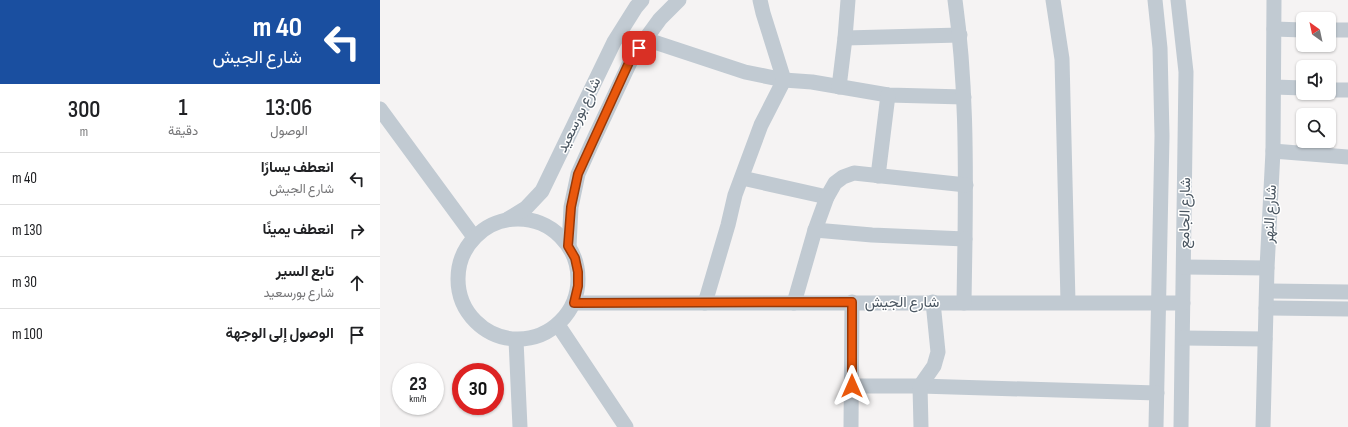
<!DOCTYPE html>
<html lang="ar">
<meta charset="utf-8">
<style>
:root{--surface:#fff;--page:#f2f2f2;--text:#202124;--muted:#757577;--line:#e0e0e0}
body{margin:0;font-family:"Sofia Sans Condensed",Vazirmatn,sans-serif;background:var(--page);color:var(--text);direction:rtl;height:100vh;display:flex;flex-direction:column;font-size:15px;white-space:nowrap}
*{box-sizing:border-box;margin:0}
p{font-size:13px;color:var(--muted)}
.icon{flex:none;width:22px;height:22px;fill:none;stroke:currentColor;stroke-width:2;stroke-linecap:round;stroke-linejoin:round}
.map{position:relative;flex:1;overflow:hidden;direction:ltr}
.drawer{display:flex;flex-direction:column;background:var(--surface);width:380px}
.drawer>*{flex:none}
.hud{background:#1a4fa0;color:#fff;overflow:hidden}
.needle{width:26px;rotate:327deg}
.buttons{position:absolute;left:916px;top:12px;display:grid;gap:8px}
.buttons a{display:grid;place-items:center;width:40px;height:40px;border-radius:6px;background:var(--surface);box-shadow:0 1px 3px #0004;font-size:20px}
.speed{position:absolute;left:12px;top:363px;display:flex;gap:8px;font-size:20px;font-weight:700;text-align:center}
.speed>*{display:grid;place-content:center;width:52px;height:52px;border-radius:50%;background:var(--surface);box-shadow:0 1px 3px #0004;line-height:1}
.speed small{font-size:10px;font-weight:400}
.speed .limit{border:6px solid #d22;background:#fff;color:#111}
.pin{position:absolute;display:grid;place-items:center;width:34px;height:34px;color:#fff;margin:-17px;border-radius:8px;box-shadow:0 2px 6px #0006}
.me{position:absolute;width:44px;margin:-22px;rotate:0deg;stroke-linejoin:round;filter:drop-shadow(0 0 3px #0008)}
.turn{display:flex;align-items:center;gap:14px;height:84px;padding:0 12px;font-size:18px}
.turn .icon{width:52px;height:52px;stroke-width:2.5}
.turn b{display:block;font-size:28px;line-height:34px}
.eta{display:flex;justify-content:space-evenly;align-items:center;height:68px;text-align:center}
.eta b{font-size:24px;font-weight:600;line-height:28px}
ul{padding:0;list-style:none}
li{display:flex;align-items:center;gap:12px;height:52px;padding:0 12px;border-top:1px solid var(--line)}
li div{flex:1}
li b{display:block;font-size:15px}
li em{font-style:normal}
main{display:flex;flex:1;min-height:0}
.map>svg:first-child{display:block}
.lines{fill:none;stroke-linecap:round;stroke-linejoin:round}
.minor{stroke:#c1cad2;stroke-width:15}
.route-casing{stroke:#983908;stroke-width:10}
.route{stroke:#ea580c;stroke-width:7}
.labels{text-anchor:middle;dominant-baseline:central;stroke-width:3;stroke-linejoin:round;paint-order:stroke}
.street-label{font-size:15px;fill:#4a5661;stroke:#fff}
</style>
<main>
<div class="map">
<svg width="968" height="427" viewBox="0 0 968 427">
<rect width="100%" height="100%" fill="#f5f3f3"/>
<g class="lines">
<g class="minor">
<path d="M673 0 682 59 688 302"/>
<path d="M775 0 780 48 782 136 776 427"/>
<path d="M798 0 806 72 801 427"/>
<path d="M894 29 923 30"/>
<path d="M949 30H968"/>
<path d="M465 38 580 35"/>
<path d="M265 39 365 72 404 80 432 82 508 95 584 97"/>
<path d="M459 87 465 38 468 0"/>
<path d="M894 87 923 88"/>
<path d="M949 90H968"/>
<path d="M0 109 94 237"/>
<path d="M893 151 968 157"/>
<path d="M498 176 508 95"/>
<path d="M362 178 447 197"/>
<circle cx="138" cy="279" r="60"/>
<path d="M128 219 146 208 162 191 234 42 256 7 262 0"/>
<path d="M435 230 492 235 585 239C586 159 586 79 575 0"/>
<path d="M189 246 191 207 198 174 212 143 253 56 280 19 299 0"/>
<path d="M804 267 887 268"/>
<path d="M887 291 968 292"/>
<path d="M194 303H803"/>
<path d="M325 303 348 225 355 195 381 125 404 80 383 13 380 0"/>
<path d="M414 303 435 230 447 197 455 183 463 177 474 173 586 185"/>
<path d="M584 303 585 239"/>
<path d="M886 308 968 309"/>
<path d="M178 325 246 427"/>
<path d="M803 338 885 339"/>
<path d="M136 340 140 427"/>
<path d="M472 386H540L777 393"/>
<path d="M471 427 472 302"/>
<path d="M541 427 540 386 554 366 558 352 553 302"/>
<path d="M883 427 887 268 893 151 894 0"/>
</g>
</g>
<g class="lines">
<g class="route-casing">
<path id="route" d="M259 48 252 56 198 174 191 207 188 246 195 258 198 272V286L194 303 472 302V386"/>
</g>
<use href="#route" class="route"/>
</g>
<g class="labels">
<g class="street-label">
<text transform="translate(199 115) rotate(-64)">شارع بورسعيد</text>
<text transform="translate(805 213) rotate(-89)">شارع الجامع</text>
<text transform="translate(890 214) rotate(-87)">شارع النهر</text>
<text x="522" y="302">شارع الجيش</text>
</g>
</g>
</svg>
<div class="buttons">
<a><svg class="needle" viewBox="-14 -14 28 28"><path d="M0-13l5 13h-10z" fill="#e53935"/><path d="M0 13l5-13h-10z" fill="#757577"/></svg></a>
<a><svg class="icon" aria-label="sound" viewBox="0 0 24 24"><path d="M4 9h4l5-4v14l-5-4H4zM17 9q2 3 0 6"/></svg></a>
<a><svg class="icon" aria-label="search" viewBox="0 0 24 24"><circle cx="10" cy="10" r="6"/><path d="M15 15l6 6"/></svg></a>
</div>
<div class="speed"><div>23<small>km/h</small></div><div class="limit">30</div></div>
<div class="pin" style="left:259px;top:48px;background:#d93025"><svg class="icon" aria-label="arrive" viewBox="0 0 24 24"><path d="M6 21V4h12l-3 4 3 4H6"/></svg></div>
<svg class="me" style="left:472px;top:386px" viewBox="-20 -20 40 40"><path d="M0-17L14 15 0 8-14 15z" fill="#ea580c" stroke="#fff" stroke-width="4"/></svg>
</div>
<section class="drawer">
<div class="hud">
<div class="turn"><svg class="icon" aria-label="left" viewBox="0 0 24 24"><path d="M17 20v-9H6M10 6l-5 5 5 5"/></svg><div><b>40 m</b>شارع الجيش</div></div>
</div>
<div class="eta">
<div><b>13:06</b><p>الوصول</p></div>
<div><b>1</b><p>دقيقة</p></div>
<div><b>300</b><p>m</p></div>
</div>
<ul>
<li><svg class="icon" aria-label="left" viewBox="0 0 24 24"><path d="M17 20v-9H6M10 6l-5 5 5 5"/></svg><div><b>انعطف يسارًا</b><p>شارع الجيش</p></div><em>40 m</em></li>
<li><svg class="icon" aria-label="right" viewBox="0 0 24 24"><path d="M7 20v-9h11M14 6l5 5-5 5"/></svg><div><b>انعطف يمينًا</b></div><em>130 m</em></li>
<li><svg class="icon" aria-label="ahead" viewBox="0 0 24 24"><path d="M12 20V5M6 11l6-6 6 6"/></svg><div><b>تابع السير</b><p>شارع بورسعيد</p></div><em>30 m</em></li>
<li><svg class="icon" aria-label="arrive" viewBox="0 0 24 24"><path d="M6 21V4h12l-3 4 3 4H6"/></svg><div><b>الوصول إلى الوجهة</b></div><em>100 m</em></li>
</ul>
</section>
</main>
